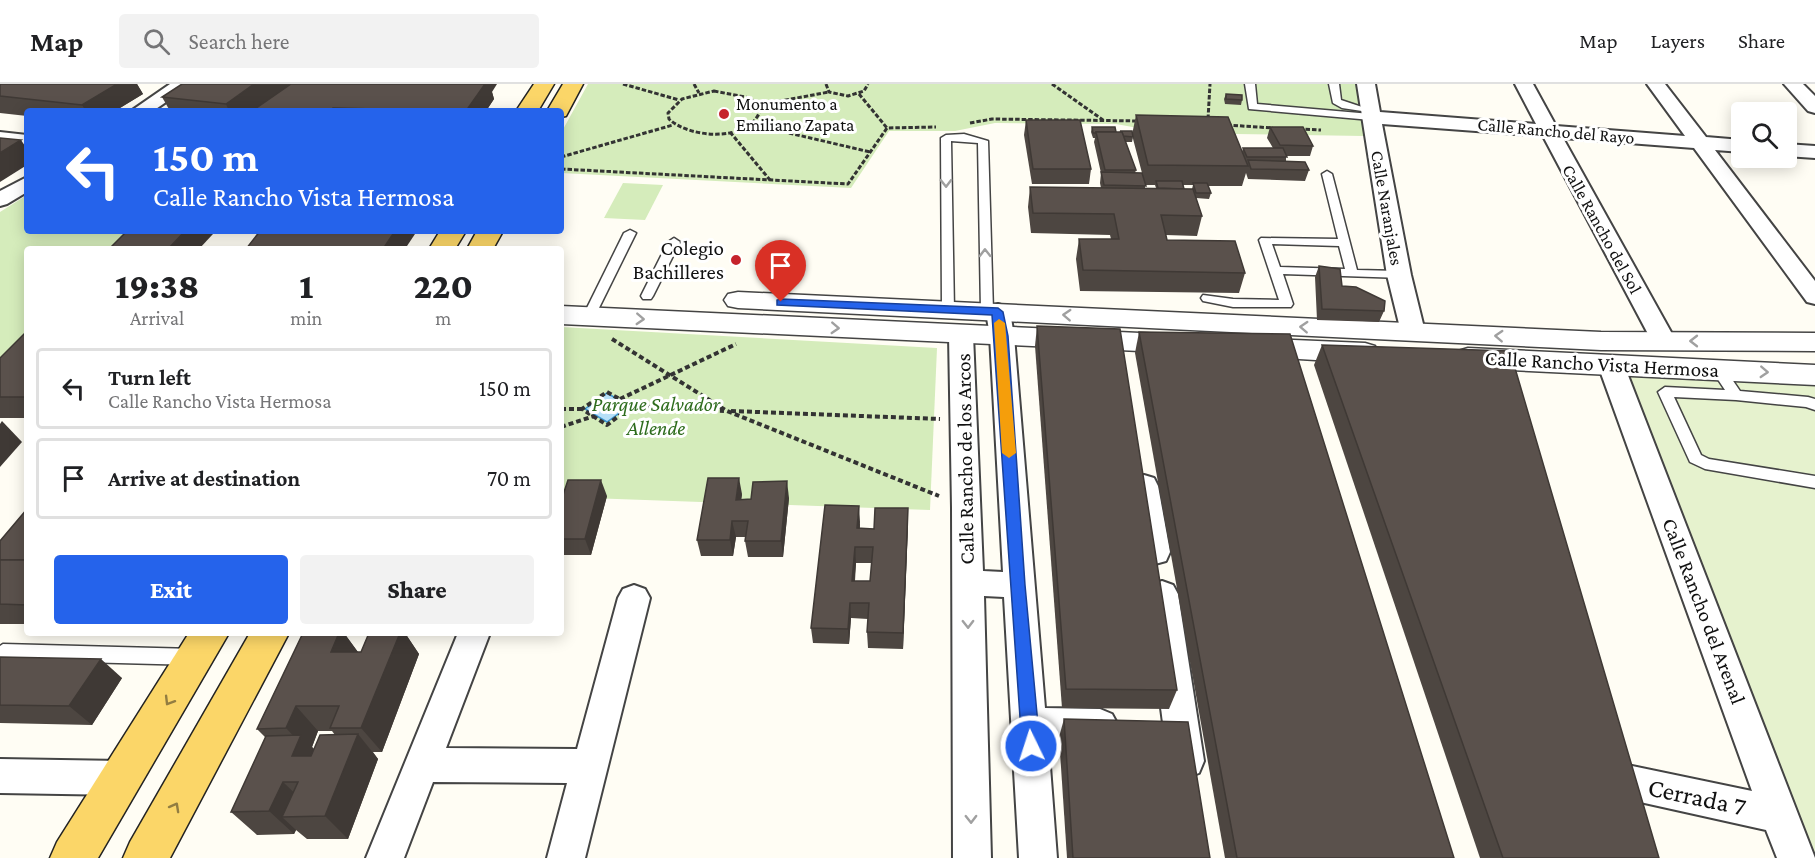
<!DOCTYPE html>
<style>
:root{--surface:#fff;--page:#f2f2f2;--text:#202124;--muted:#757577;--line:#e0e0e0;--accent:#2563eb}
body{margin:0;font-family:"Crimson Pro",serif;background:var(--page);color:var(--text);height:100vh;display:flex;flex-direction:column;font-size:22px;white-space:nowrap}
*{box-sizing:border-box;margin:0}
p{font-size:20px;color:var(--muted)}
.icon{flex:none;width:33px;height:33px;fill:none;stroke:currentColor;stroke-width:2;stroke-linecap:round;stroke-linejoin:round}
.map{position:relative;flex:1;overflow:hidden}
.side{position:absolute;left:24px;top:162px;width:540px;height:390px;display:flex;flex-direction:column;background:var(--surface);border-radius:6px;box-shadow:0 3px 15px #0003}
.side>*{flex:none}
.banner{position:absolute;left:24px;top:24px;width:540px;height:126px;border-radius:6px;box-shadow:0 3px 15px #0003;background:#2563eb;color:#fff;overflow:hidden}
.buttons{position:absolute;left:1731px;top:18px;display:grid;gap:12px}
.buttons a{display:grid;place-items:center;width:66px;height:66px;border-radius:6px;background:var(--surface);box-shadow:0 3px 15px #0003;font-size:30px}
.pin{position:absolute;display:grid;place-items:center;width:51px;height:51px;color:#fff;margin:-62px -26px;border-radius:50% 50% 50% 0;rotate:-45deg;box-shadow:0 0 6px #0007}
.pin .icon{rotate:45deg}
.me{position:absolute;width:66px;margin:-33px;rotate:356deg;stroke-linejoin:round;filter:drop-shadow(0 0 4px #0008)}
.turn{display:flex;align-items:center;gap:21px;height:126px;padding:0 30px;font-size:27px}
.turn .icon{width:78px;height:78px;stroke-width:2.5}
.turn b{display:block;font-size:42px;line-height:51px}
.eta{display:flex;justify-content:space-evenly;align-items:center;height:102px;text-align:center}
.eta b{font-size:36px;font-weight:800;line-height:42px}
.action{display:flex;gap:12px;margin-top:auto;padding:12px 30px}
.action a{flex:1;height:69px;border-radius:6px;background:var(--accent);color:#fff;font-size:24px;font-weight:800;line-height:69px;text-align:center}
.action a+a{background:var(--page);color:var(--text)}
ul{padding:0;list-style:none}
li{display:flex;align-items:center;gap:18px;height:81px;margin:0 12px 9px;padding:0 18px;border:3px solid var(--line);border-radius:6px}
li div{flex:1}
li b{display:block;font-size:22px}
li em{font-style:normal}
header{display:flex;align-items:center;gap:36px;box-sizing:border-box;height:84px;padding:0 30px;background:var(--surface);border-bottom:2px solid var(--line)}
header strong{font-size:28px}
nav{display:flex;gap:33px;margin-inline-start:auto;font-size:21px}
.search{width:420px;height:54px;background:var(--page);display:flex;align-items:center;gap:15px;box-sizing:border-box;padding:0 21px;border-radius:6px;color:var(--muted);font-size:22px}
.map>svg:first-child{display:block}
.green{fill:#d5ecbb}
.pitch{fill:#e6f2ce}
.water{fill:#b7e0f8;stroke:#3c97d1;stroke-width:1.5}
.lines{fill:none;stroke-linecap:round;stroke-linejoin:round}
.service-casing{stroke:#444;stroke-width:3}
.minor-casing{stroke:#444;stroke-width:4}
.tertiary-casing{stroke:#444;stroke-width:3}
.primary-casing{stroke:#222;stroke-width:3}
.path-far1{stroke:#333;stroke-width:3;stroke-dasharray:4.5 2;stroke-linecap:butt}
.path{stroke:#333;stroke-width:4;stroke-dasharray:5 3;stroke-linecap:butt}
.service{fill:#fff;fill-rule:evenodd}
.minor{fill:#fff;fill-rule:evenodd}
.tertiary{fill:#fff;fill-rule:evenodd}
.primary{fill:#fbd668;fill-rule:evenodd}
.wall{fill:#4d4641;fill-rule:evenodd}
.shaded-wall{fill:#3f3935}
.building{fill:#5a514c;stroke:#3f3935;stroke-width:1.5;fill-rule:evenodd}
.oneway{stroke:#a0a0a0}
.oneway2{stroke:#927d41}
.route{fill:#2563eb;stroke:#184099;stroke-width:1.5}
.slow{fill:#f59e0b}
.poi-dot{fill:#c6232c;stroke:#fff;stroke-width:2}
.labels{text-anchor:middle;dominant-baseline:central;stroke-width:6;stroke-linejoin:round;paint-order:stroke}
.far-poi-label{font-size:18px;fill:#111;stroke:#fff;text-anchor:start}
.far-street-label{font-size:18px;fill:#111;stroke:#fff}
.poi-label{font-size:21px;fill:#111;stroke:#fff;text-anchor:end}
.street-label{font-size:21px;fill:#111;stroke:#fff}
.park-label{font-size:21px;font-style:italic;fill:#2e6c1d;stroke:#fff}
.near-street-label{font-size:26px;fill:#111;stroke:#fff}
</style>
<header>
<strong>Map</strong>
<div class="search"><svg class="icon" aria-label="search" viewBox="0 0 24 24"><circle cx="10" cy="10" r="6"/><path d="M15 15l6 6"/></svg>Search here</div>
<nav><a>Map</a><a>Layers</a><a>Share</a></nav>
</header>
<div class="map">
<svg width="1815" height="774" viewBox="0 0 1815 774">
<rect width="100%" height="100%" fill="#fffdf4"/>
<g class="green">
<path d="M588 0H1357L1364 52 1165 49 1116 40 995 39 955 47H889L851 104 561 89V49Z"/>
<path d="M623 99 663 101 645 136 604 134Z"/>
<path d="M27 111V147H137L119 165H27V257L0 284V128Z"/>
<path d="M561 243 937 264 930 426 561 413Z"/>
</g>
<path class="pitch" d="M1624 285 1815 294V774Z"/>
<path class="water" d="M607 309 629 322 607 338 585 325Z"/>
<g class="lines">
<g class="service-casing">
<g id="service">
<path d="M1245 0H1255L1257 20 1371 30 1376 33 1371 36 1249 25Z"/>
<path d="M1329 0H1339L1341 16 1362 23V27L1342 24 1333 19Z"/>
<path d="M964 50 988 57 993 227 987 231 981 227 978 59 951 57 954 226 948 230 942 226 941 54 946 51Z"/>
<path d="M1327 87 1332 90 1357 186 1399 187 1403 188V194L1283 190 1293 220 1291 223H1233L1203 217 1201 214 1203 211 1233 215 1279 216 1259 156 1261 154 1338 155 1322 90ZM1272 160 1339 162 1345 185 1280 183Z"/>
<path d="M630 146 636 149 595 232 589 236 584 235 583 232 624 149Z"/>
<path d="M674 154 680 158 653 212 651 215H643L641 212 668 158Z"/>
<path d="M1718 281 1723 282 1740 307 1808 313 1815 315V326L1806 323 1736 316 1674 313 1701 371 1709 375 1815 392V404L1705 385 1690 378 1658 308 1665 303 1725 306 1711 285Z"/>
<path d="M3 560 195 565 201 568 204 573 201 578 195 581 3 576 0 574V562Z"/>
</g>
</g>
<g class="minor-casing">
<g id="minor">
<path d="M170 0H192L153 27H131Z"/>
<path d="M1357 0H1375L1380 28 1536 40 1515 0H1533L1556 42 1685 52 1647 0H1665L1706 53 1742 56V68L1715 66 1815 197V220L1807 218 1694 64 1563 54 1676 257 1673 263 1664 265 1655 263 1543 52 1382 40 1411 191 1425 248 1422 254 1413 256 1404 254 1401 248 1387 191Z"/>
<path d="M1784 0H1803L1815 12V29L1808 27Z"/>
<path d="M0 48 27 51V63L0 60Z"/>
<path d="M1786 60 1815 62V74L1786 72Z"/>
<path d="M27 93V108L7 120 0 122V107Z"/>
<path d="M998 220 1007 223 1010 228 1014 252 1045 624 1100 625 1112 630 1118 641 1112 652 1100 657 1048 656 1057 774H1019L1004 513 984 512 991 774H953L952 424 949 251 952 245 961 243 970 245 973 251 983 487 1003 488 990 252 986 228 989 223Z"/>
<path d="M1611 273 1620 275 1624 281 1815 774H1777L1766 746 1613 712 1600 707 1595 695 1600 683 1613 678 1752 707 1598 281 1602 275Z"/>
<path d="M1144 391 1154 394 1158 402 1170 468 1166 477 1155 480 1144 477 1140 468 1130 402 1134 394Z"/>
<path d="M1162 497 1173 501 1178 510 1204 677 1199 689 1186 694 1173 689 1168 677 1146 510 1151 501Z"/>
<path d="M634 501 645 505 650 514 585 774H547L567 699 433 698 404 774H366L458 549H490L446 664 577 665 618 514 623 505Z"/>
<path d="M0 675 122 677 135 682 140 694 135 706 122 711 0 709Z"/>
</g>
</g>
<g class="tertiary-casing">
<g id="tertiary">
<path d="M738 208 1601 248 1815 249V267L1601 266 738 224 728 222 724 216 728 210Z"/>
<path d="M561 222 1183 251 1193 253 1198 260 1193 267 1183 269 561 240Z"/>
<path d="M1249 254 1365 259 1375 262 1380 269 1375 276 1365 279 1249 272 1239 270 1234 263 1239 256Z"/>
<path d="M1468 264 1815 281V301L1468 284 1458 281 1453 274 1458 267Z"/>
</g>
</g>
<g class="primary-casing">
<g id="primary">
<path d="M534 0H554L538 27H516Z"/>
<path d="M563 0H583L566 32 561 33V27H547Z"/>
<path d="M440 147H466L455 165H429Z"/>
<path d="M477 147H503L493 165H467Z"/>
<path d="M189 549H229L98 774H50L57 758Z"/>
<path d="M250 549H289L170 774H123L130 758Z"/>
</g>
</g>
<g class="path-far1">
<path d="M623 0 679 16"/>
<path d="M694 0 699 9"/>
<path d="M826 0 829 8 848 12 864 7 868 0"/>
<path d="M1052 0 1103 36"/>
<path d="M714 7 750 14 761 24C752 59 690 55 669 35L668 29 682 15Z"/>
<path d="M859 10 887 44"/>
<path d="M759 21 829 8"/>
<path d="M1208 35 1210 0"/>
<path d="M970 39 992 35 1140 37"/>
<path d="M751 40 870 68"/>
<path d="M1227 41 1273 44"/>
<path d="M1299 45 1321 46"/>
<path d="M730 48 770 96"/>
<path d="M561 73 673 41"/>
<path d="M561 85 848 100 887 44 936 43"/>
</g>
<g class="path">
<path d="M612 255 727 327 939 412"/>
<path d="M607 308 632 322 607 341 582 325Z"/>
<path d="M620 315 736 260"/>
<path d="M632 322 724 327"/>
<path d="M561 325H582"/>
<path d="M731 327 940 335"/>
<path d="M561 343 594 332"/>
</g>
<use href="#service" class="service"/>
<use href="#minor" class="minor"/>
<use href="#tertiary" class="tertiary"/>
<use href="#primary" class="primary"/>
</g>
<g class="wall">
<path d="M0 0H137L143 10 115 27H27V32L0 29Z"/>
<path d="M492 8 494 15 486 27H170L162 13Z"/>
<path d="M1226 10 1242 16 1241 21 1225 20 1224 15Z"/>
<path d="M1136 31 1242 68 1243 64H1273L1267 54 1270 43 1313 62 1310 72H1286V77L1309 86 1305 97 1248 95 1246 89 1242 102H1208L1211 109 1209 115 1196 114 1202 132 1197 152 1166 151 1167 156 1245 189 1239 209 1080 207 1076 175 1079 155H1111L1110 151 1031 149 1028 123 1030 103 1101 104 1100 99 1101 89 1094 58 1095 54H1093L1091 48 1092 43 1116 48 1133 53 1132 58H1125L1136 86 1135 89H1142L1132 51ZM1145 101H1155L1156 104H1145ZM1183 101H1193L1192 105H1184Z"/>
<path d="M1026 36 1091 85 1089 100H1032L1024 51Z"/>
<path d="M1319 182 1342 202 1384 227 1379 238 1317 236 1315 193Z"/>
<path d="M1037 242 1177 606 1169 625 1062 624 1035 262Z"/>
<path d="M27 247V334H0V313Z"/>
<path d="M1139 248 1454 774H1225L1135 269Z"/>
<path d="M1322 261 1659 774H1480L1314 281Z"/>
<path d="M742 410 741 416 789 414 783 473H748L745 457 746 453H736L733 472H701L697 456Z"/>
<path d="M607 412 591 471H561V414Z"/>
<path d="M27 425V540H0V457Z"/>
<path d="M860 438V444L874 445 908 440 903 565 868 564 867 548 868 535 851 534 849 560 813 559 811 544ZM856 479H872L870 497H855Z"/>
<path d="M303 549H344L358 568H361L369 549H405L419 570 382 668H373L378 675 348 755H307L296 746 294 750 257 751 231 728 266 654 257 645ZM318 647H332L335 651 314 665 312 663Z"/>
<path d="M0 573 122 594 92 641 0 639Z"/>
<path d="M1064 635 1210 774H1067L1059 653Z"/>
</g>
<g class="shaded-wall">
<path d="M117 0H137L143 10 115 27H86L82 21Z"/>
<path d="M254 0H301L264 27H229L226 20Z"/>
<path d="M482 0H497L492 8 494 15 486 27H466Z"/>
<path d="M21 56 27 65V81L0 98V69Z"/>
<path d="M185 147H211L213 150 199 165H168Z"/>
<path d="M395 147H417L405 165H383Z"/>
<path d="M2 337 22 358 0 383V340Z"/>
<path d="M739 394 742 410 739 432 736 416Z"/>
<path d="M601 396 607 412 591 471 585 455Z"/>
<path d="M787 397 789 414 783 473 781 457Z"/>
<path d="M859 422 860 438 858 460 857 444Z"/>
<path d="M908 424V440L903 565V549Z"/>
<path d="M732 437 736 453 733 472 730 456Z"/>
<path d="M855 463 856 479 853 512 852 497Z"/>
<path d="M850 519 851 534 849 560 848 545Z"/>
<path d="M339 549H344L360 571 331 568Z"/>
<path d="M400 549H405L419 570 382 668 361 644Z"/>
<path d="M101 575 122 594 92 641 69 622Z"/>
<path d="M296 622 318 647 312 663 324 676 292 672 298 657 286 644Z"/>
<path d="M358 650 378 675 348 755 325 732Z"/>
<path d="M283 698 307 721 282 733 296 746 294 750 269 727Z"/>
</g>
<g class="building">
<path d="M0 0H117L82 21 0 12Z"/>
<path d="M182 0H254L226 20 162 13Z"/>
<path d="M291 0H485L466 27 333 24 330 27H252Z"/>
<path d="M1226 10 1242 11V16L1226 15Z"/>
<path d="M1136 31 1228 33 1248 82 1148 81Z"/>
<path d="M1026 36H1080L1091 85H1033Z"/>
<path d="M1092 43H1115L1116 48H1096V49H1093Z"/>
<path d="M1270 43H1303L1313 62 1280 61Z"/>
<path d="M1120 47H1132L1133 53 1123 52 1122 48Z"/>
<path d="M1096 48H1122L1136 86H1105Z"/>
<path d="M0 54 21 56 0 69Z"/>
<path d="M1243 64H1283L1287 73H1247Z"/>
<path d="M1248 76 1305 78 1309 86 1251 85Z"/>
<path d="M1101 88 1142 89 1146 102 1104 101Z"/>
<path d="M1156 97H1182L1184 105 1158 104Z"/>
<path d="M1193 99H1207L1211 109H1196Z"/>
<path d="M1030 103 1193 105 1202 132 1161 131 1167 156 1235 157 1245 189 1083 186 1079 155H1119L1114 130 1033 129Z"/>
<path d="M127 147H185L168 165H109Z"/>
<path d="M260 147H395L383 165H246Z"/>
<path d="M1319 182 1340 185 1342 202 1356 203 1385 217 1384 227 1322 225Z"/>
<path d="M1037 242 1120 245 1177 606 1066 605Z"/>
<path d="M27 247V313H0V274Z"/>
<path d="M1139 248 1290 250 1454 774H1237Z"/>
<path d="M1322 261 1510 267 1659 774H1503Z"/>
<path d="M708 394H739L736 416 751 415 753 398 787 397 781 457H745L748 437H732L730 456H697Z"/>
<path d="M568 396H601L585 455H561V414H562Z"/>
<path d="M825 421 859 422 857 444 874 445 875 424H908L903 549 867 548 869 519H850L848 545 811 544ZM855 463H873L870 497H852Z"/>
<path d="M27 425V476H0V457Z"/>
<path d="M0 476H27V521L0 520Z"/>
<path d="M303 549H339L331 568H361L369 549H400L361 644H330L339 622H296L286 644 257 645Z"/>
<path d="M0 573 101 575 69 622 0 621Z"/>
<path d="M1064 635 1188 638 1210 774H1073Z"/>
<path d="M358 650 325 732 282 733 298 698H283L269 727 231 728 266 652 301 651 292 672H311L320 651Z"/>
</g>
<defs><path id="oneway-chevron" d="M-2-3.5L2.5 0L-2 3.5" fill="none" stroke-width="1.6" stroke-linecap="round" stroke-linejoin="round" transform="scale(1.5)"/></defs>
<g class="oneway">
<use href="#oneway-chevron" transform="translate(946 99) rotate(89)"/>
<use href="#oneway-chevron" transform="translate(985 169) rotate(-91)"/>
<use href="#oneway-chevron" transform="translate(1067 231) rotate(-177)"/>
<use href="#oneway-chevron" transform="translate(640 235) rotate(3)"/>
<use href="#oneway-chevron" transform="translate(1304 243) rotate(-177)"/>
<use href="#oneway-chevron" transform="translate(835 244) rotate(3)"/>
<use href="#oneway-chevron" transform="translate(1499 252) rotate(-177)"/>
<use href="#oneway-chevron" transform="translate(1694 257) rotate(-180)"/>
<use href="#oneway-chevron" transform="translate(1764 288) rotate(3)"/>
<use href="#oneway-chevron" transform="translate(968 540) rotate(89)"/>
<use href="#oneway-chevron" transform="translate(971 735) rotate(89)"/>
</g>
<g class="oneway2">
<use href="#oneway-chevron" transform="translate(169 617) rotate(121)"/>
<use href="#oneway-chevron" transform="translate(175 723) rotate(-61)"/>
</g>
<path class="route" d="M781 215 998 224 1003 228 1008 252 1025 501 1040 662 1037 668 1031 670 1025 668 1022 662 992 231 777 221V216Z"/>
<path class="slow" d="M999 235 1005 239 1016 369 1009 374 1002 369 994 239Z"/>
<g class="poi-dot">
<circle cx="724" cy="30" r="6"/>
<circle cx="736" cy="176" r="6"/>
</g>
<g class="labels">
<g class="far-poi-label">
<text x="736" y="20">Monumento a<tspan x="736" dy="21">Emiliano Zapata</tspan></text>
</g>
<g class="far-street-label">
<text transform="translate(1556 47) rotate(5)">Calle Rancho del Rayo</text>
<text transform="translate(1387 124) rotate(80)">Calle Naranjales</text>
<text transform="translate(1602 145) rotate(61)">Calle Rancho del Sol</text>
</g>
<g class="poi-label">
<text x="724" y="164">Colegio<tspan x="724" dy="24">Bachilleres</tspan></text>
</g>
<g class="street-label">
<text transform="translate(1602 280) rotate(3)">Calle Rancho Vista Hermosa</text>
<text transform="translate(965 375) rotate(-91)">Calle Rancho de los Arcos</text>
<text transform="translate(1704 527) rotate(69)">Calle Rancho del Arenal</text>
</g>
<g class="park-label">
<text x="656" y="320">Parque Salvador<tspan x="656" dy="24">Allende</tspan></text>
</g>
<g class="near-street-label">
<text transform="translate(1697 713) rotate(12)">Cerrada 7</text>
</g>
</g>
</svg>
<div class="buttons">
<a><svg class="icon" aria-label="search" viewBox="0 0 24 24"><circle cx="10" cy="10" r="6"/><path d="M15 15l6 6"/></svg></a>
</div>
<div class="pin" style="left:781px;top:218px;background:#d93025"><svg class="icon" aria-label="arrive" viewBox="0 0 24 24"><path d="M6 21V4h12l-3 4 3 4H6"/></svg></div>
<svg class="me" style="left:1031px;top:662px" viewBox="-20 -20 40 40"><circle r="17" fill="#2563eb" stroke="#fff" stroke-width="3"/><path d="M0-11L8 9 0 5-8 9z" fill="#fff"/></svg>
<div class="banner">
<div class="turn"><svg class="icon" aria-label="left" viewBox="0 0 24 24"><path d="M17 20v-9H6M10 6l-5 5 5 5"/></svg><div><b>150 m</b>Calle Rancho Vista Hermosa</div></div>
</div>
<section class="side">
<div class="eta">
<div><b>19:38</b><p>Arrival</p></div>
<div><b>1</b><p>min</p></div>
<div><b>220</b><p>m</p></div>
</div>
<ul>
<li><svg class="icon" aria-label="left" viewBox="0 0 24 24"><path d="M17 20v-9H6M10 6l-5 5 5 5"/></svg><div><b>Turn left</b><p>Calle Rancho Vista Hermosa</p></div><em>150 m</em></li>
<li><svg class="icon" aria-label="arrive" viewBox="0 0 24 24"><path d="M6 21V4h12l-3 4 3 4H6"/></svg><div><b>Arrive at destination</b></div><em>70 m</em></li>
</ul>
<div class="action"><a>Exit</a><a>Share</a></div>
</section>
</div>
